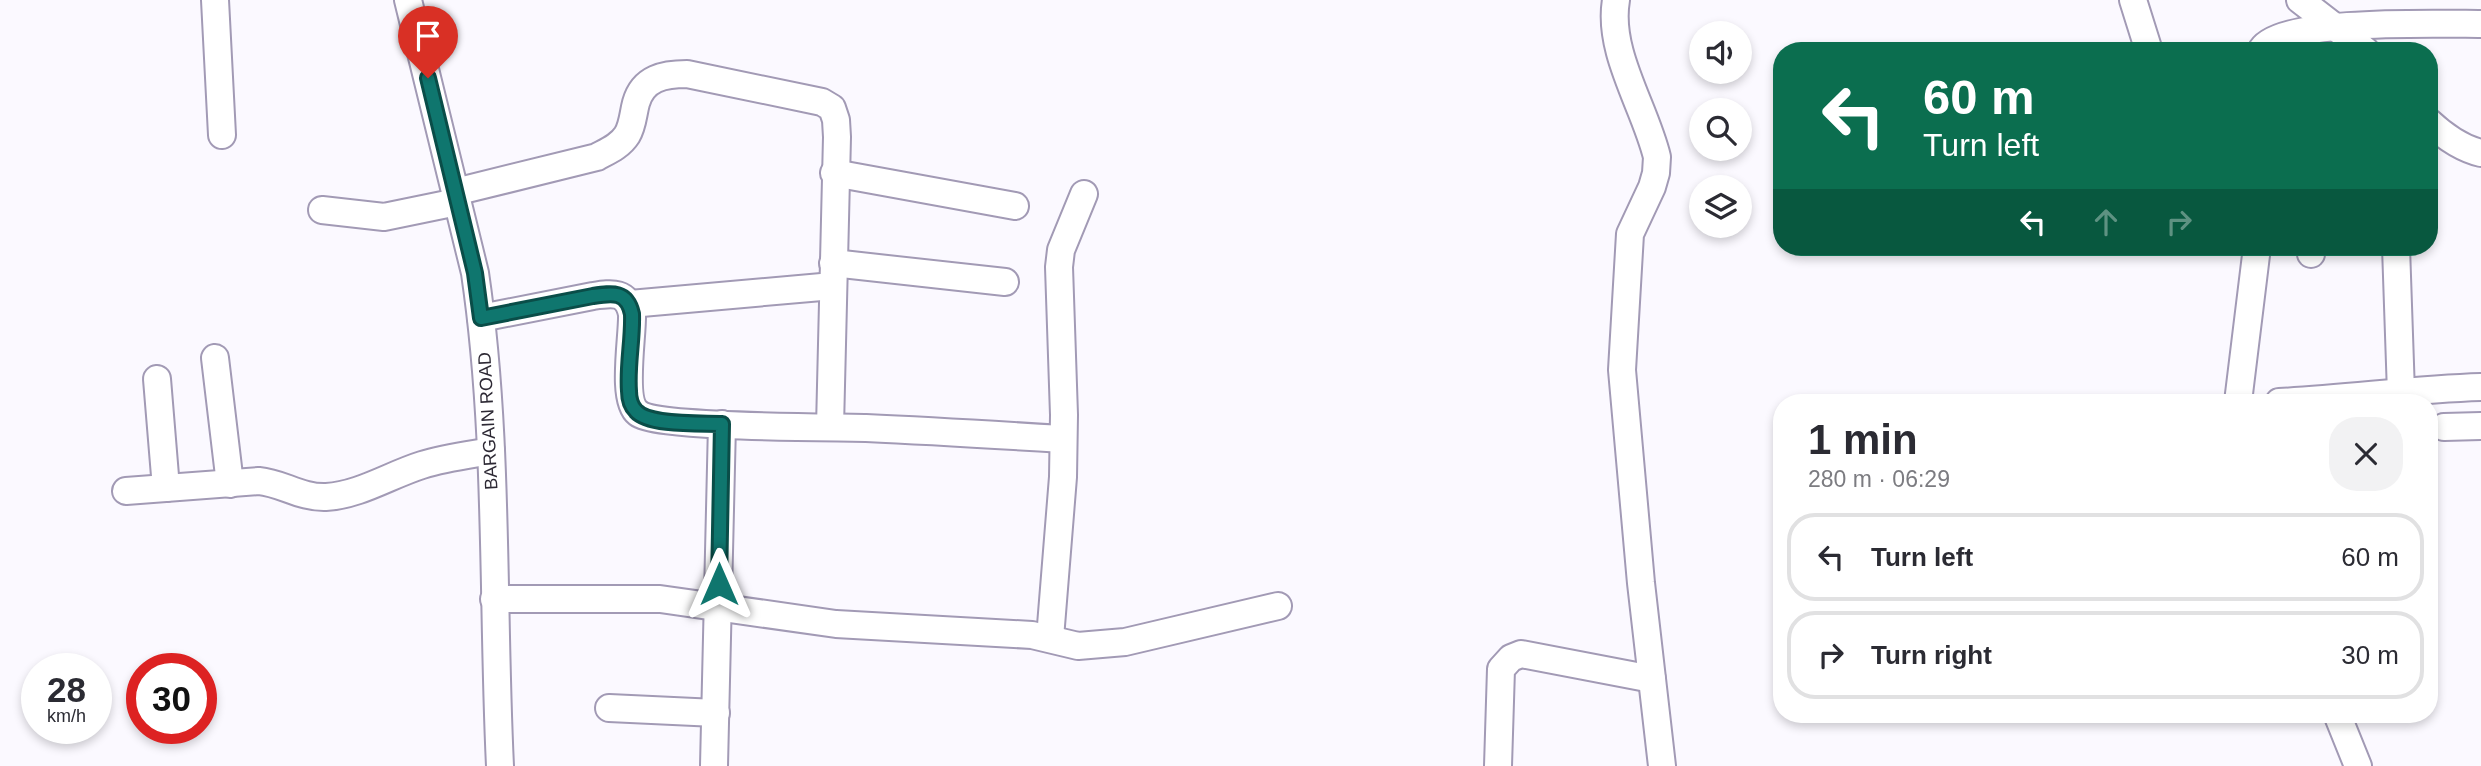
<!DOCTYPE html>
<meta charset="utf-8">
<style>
:root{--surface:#fff;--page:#f2f2f3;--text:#2b2b33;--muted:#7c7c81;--line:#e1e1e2}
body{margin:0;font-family:Helvetica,sans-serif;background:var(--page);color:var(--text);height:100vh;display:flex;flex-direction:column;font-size:26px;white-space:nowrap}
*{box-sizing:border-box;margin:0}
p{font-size:23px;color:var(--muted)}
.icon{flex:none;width:38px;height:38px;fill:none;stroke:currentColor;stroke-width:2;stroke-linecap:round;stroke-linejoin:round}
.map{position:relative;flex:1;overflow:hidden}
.side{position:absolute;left:1773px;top:394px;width:665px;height:329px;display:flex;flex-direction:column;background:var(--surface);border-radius:28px;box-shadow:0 4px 10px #0003}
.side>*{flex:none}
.top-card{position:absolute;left:1773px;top:42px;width:665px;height:214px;border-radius:28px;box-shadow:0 4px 10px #0003;background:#0b6e4f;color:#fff;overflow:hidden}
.fabs{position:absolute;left:1689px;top:21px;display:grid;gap:14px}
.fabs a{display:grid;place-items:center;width:63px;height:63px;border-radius:50%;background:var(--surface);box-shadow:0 4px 10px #0003;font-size:35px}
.speed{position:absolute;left:21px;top:653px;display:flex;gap:14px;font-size:35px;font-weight:700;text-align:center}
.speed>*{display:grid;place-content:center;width:91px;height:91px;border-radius:50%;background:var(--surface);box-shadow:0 4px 10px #0003;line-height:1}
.speed small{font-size:18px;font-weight:400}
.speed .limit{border:10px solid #d22;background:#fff;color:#111}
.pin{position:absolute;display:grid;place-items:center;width:60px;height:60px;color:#fff;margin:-72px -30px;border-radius:50% 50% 50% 0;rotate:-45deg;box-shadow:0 0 7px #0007}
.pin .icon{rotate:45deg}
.me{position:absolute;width:77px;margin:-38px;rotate:0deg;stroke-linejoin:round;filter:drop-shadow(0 0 5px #0008)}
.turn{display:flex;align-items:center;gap:24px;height:147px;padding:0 35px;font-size:32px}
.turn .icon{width:91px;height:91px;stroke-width:2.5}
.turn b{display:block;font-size:49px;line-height:60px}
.lanes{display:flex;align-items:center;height:66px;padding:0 35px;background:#0003;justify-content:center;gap:35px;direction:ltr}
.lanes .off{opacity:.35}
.round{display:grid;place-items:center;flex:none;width:74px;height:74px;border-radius:28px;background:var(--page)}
.head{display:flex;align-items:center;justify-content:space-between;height:119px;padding:0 35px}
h1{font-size:42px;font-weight:700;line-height:52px}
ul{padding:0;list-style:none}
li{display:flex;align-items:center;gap:21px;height:88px;margin:0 14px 10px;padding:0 21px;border:4px solid var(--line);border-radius:28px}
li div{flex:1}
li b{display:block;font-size:26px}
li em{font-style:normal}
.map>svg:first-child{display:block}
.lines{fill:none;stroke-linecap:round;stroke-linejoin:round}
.minor-casing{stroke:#a29ab5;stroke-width:30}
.minor{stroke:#fff;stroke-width:26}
.route-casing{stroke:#0a4d48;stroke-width:18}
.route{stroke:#0f766e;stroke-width:12}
.labels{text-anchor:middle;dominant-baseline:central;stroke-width:6;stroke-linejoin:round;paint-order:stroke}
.street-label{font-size:18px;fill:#2d2934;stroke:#fff}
</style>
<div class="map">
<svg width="2481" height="766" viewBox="0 0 2481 766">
<rect width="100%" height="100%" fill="#fbf9ff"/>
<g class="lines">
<g class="minor-casing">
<g id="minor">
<path d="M215 0 222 135"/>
<path d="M408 0 475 273C499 436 492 602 500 766"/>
<path d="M1616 0C1607 52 1645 107 1657 157L1656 173 1652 187 1630 234 1622 370 1641 583 1662 766"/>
<path d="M2133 0 2149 51"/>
<path d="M2300 0 2366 51"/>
<path d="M2261 51C2275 18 2445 24 2481 24"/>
<path d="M2429 122C2444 136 2460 148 2481 153"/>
<path d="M834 173 1015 206"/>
<path d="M455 192 597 157C608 151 620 146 627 135 633 125 633 114 636 103 643 78 664 74 687 74L822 102 832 108 836 120 837 137 830 427"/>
<path d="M322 210 384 217 457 202"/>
<path d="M2396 247 2401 393"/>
<path d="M2311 254V247"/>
<path d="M833 263 1005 282"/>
<path d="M630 304 833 286"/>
<path d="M481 318 593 296C613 293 627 291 632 314 633 335 621 400 638 413 657 428 831 427 866 428 932 431 998 435 1063 439"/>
<path d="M215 358 230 484"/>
<path d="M157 379 166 488"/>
<path d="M2238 402 2257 247"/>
<path d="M2279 402C2346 399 2413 389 2481 387"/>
<path d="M2444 427 2481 426"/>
<path d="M126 491 259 481C282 483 301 498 326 497 360 495 390 475 422 465 444 458 468 455 491 451"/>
<path d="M494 599H660L836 624 1032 635 1078 646 1125 642 1278 606"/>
<path d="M1050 638 1063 477 1064 415 1059 267 1061 250 1084 194"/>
<path d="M609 708 716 713"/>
<path d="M2337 714 2358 766"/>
<path d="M714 766 722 424"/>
<path d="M1498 766 1501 669 1511 658 1521 654 1652 679"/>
</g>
</g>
<use href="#minor" class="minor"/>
</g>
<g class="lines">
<g class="route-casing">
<path id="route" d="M428 78 475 273 481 318 593 296C613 293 627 291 632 314 633 339 627 365 629 391 629 398 631 406 636 411 649 426 702 423 722 424L719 584"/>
</g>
<use href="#route" class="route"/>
</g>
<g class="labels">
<g class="street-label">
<text transform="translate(488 421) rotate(-93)">BARGAIN ROAD</text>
</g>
</g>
</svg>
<div class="fabs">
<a><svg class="icon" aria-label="sound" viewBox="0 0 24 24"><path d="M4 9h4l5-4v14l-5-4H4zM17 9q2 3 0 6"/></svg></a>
<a><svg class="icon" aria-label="search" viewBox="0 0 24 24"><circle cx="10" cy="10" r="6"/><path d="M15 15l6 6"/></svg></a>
<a><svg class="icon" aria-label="layers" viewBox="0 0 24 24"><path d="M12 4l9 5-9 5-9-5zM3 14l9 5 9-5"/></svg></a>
</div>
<div class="speed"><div>28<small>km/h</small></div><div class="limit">30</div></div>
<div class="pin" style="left:428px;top:78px;background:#d93025"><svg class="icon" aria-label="arrive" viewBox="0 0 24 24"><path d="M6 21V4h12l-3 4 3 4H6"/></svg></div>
<svg class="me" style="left:719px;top:584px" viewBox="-20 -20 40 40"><path d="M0-17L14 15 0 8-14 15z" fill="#0f766e" stroke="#fff" stroke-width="4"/></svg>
<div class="top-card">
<div class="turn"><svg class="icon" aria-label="left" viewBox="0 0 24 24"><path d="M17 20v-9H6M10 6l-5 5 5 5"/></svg><div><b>60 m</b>Turn left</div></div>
<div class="lanes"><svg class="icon" aria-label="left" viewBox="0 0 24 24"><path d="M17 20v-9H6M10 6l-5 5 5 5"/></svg><svg class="icon off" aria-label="ahead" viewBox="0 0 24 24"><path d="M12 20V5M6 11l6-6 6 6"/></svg><svg class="icon off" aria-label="right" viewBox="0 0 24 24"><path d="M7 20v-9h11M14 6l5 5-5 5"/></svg></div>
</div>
<section class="side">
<div class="head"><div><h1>1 min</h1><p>280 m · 06:29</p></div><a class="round"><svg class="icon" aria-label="close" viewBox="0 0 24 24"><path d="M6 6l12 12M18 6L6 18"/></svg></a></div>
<ul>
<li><svg class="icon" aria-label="left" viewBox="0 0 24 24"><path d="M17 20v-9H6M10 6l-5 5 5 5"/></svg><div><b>Turn left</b></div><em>60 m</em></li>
<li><svg class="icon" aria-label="right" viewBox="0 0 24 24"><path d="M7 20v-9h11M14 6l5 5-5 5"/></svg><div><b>Turn right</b></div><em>30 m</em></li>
</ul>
</section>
</div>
